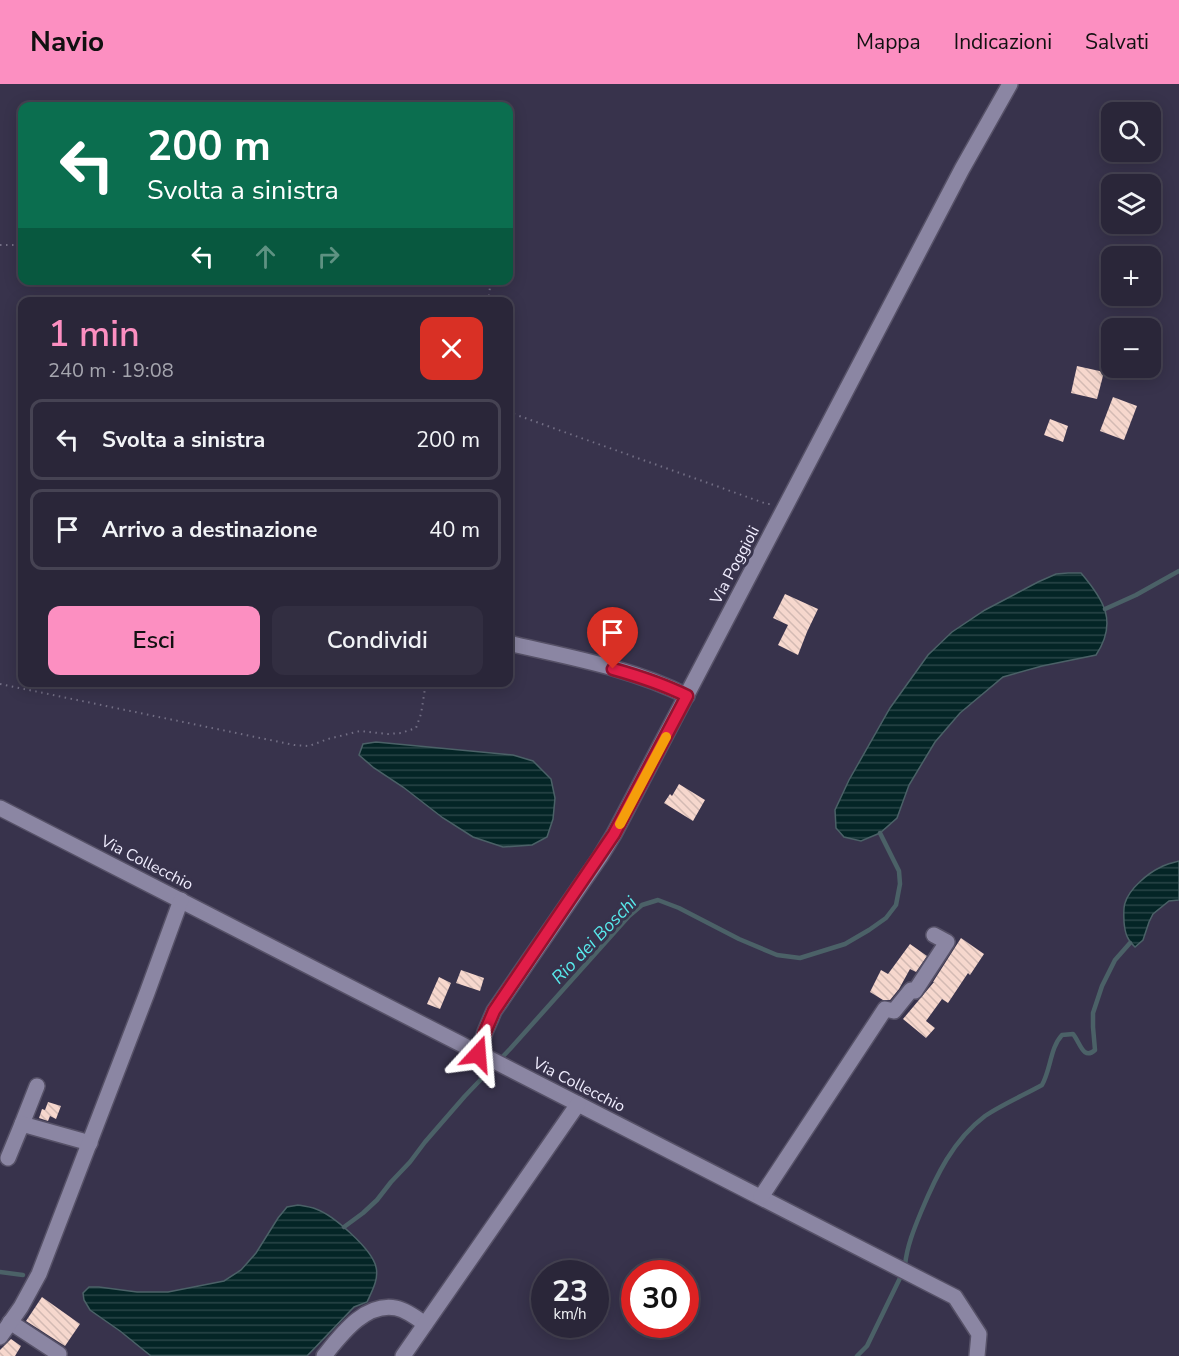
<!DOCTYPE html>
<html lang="it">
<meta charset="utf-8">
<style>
:root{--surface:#2a2639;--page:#322e41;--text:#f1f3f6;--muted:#a5a5ae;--line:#464353;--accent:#fc8fc1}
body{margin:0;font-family:"Nunito Sans",sans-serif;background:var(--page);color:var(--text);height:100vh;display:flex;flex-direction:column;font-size:22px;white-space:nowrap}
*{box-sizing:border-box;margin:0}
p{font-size:20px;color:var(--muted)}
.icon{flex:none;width:33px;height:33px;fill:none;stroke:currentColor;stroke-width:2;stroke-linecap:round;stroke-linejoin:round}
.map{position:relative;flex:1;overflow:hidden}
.sheet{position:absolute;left:18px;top:213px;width:495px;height:390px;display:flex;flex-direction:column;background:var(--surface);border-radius:12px;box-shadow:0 3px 15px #0003,0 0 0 2px var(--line)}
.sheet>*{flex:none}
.guide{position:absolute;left:18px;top:18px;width:495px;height:183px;border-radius:12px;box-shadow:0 3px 15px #0003,0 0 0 2px var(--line);background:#0b6e4f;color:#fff;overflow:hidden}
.buttons{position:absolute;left:1101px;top:18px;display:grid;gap:12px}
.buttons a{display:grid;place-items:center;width:60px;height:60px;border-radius:12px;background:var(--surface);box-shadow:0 3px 15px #0003,0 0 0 2px var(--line);font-size:30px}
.speed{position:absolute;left:531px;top:1176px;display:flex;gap:12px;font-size:30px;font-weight:700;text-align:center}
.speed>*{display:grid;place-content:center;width:78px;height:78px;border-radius:50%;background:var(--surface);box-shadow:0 3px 15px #0003,0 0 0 2px var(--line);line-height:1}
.speed small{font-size:15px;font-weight:400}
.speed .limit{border:9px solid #d22;background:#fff;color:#111}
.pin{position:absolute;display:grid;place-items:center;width:51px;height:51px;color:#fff;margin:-62px -26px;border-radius:50% 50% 50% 0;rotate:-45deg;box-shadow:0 0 6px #0007}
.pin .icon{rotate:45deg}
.me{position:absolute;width:66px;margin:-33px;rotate:19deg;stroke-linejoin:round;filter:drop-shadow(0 0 4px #0008)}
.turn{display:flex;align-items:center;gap:21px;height:126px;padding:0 30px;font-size:27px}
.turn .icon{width:78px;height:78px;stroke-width:2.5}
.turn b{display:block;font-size:42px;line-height:51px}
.lanes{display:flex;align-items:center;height:57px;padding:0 30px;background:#0003;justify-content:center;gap:30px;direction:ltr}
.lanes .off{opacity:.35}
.round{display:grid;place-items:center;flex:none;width:63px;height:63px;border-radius:12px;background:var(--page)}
.summary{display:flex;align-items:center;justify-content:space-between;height:102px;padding:0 30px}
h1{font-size:36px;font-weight:600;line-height:45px;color:var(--accent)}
.button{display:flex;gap:12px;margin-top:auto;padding:12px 30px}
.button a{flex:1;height:69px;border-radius:12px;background:var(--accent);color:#111;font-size:24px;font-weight:600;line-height:69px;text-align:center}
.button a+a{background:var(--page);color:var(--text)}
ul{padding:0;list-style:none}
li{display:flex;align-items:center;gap:18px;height:81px;margin:0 12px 9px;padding:0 18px;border:3px solid var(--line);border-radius:12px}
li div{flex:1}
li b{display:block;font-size:22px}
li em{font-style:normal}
header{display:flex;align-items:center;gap:36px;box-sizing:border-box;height:84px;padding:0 30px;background:var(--accent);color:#111}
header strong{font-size:28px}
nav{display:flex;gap:33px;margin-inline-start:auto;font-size:21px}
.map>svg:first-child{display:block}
.water{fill:url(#water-rules);stroke:#4b6167;stroke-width:1.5}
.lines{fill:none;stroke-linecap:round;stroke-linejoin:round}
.stream{stroke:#4b6167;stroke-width:4.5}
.building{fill:url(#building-back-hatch)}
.minor-casing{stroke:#565167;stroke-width:18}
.path{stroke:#736f85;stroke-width:2;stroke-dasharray:1.5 4.5;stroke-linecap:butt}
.minor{stroke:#8b86a3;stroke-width:15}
.route-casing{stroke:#92132f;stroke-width:15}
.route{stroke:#e11d48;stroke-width:10}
.slow{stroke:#f59e0b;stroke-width:10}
.labels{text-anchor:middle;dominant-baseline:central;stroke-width:6;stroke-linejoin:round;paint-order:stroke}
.street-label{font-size:16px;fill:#f1eeff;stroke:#38334c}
.water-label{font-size:18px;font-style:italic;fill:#58eaec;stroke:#38334c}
</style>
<header>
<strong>Navio</strong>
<nav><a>Mappa</a><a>Indicazioni</a><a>Salvati</a></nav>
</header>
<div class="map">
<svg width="1179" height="1272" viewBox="0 0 1179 1272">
<defs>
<pattern id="water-rules" width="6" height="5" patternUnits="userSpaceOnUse" patternTransform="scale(1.5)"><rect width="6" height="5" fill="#042526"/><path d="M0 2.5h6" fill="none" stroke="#294547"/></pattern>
<pattern id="building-back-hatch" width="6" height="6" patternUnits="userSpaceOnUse" patternTransform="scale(1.5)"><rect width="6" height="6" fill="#f6d7cd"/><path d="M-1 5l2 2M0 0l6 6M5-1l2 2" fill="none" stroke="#d3bab3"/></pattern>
</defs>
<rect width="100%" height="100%" fill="#38334c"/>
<g class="water">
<path d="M1068 489H1081C1104 516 1118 538 1096 571L1042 582 1003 593 960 629 935 658 909 701 897 734 880 749 861 757 844 753 836 744 835 726 849 696 890 624 928 571 952 548 985 526 1038 498 1056 490Z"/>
<path d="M376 658 513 671 533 677 551 695 555 714 553 735 547 753 532 761 503 763 473 753 443 734 403 703 374 684 359 671 363 660Z"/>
<path d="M1179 777V816L1169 817 1153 830 1149 838 1143 856 1135 863C1127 856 1125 849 1124 838 1124 833 1123 825 1125 819 1129 805 1148 789 1161 783 1166 780 1173 779 1179 777Z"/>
<path d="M298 1121C304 1122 311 1123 316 1125 333 1131 372 1165 376 1183 379 1195 372 1207 367 1218L354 1223 307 1272H151L120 1247 90 1226 84 1216 83 1209 89 1203H99L137 1208H168L224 1197 241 1186 256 1169 278 1134 287 1123Z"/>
</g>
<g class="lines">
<g class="stream">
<path d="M1105 525 1136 511 1179 487"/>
<path d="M344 1143 363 1129 377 1116 391 1098 410 1078 425 1058 465 1012 510 965 629 832 642 821 658 816 679 824 739 855 777 871 800 874 845 860 869 846 886 834 896 821 900 800 899 787 880 749"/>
<path d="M905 1181C907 1162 914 1145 921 1128 936 1092 953 1056 985 1032 1001 1021 1024 1011 1042 1001 1051 985 1050 964 1062 951L1073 950C1080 958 1083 977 1095 966L1093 943V929L1102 902 1115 876 1130 859"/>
<path d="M0 1188 23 1191"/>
<path d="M857 1272 867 1262 901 1192"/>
</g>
</g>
<g class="building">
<path d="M1077 282 1104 288 1097 315 1071 309Z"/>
<path d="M1113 313 1137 322 1124 356 1100 347Z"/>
<path d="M1050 335 1068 342 1063 358 1044 351Z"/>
<path d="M785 510 818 525 807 548 798 571 778 561 788 541 773 534Z"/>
<path d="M679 700 705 716 693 737 664 719 670 710 672 712Z"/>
<path d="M961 854 984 870 970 891 968 889 948 919 942 915 926 937 935 944 926 954 903 935 934 898H933Z"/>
<path d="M910 860 927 872 916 888 910 885 899 905 890 916H883L870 908 881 886 888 890Z"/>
<path d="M461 886 484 894 480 907 456 899Z"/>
<path d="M439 893 451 899 440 925 427 920Z"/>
<path d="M48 1018 61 1022 56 1035 50 1032 48 1037 39 1034 42 1025 45 1026Z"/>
<path d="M42 1213 80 1240 65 1262 26 1237Z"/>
<path d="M11 1255 21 1262 15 1272H0V1266Z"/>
</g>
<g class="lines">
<g class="minor-casing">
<g id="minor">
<path d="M508 559C568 573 632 584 687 612"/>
<path d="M0 724 955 1213 979 1250 977 1272"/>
<path d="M478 970 485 948 494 927 600 773 614 750 962 85 1010 0"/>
<path d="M22 1040 37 1002"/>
<path d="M8 1074 22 1040 90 1059"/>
<path d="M761 1113 885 925 894 927 911 906 915 907 947 858 934 851"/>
<path d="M10 1238 59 1270"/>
<path d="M0 1253 21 1223 39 1190 147 909 181 816"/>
<path d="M324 1272C341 1251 365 1218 396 1224 406 1226 417 1234 425 1240"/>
<path d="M403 1272 578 1020"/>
</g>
</g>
<g class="path">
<path d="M0 161H22"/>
<path d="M488 218 491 196"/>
<path d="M508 328 767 420H772"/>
<path d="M0 600 294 661 309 662 328 655 360 647 388 650 401 649 416 644 421 630 426 598"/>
</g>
<use href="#minor" class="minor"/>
</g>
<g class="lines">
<g class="route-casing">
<path id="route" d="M478 970 485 948 494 927 614 750 687 612C663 600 638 592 613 585"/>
</g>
<use href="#route" class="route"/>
<path class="slow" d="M620 740 666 653"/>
</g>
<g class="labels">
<g class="street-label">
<text transform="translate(735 481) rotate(-62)">Via Poggioli</text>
<text transform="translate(147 779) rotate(27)">Via Collecchio</text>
<text transform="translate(579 1001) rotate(27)">Via Collecchio</text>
</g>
<g class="water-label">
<text transform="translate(594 856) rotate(-46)">Rio dei Boschi</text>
</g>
</g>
</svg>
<div class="buttons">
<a><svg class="icon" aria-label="search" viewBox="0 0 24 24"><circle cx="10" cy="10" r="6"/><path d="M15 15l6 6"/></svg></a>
<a><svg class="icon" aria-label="layers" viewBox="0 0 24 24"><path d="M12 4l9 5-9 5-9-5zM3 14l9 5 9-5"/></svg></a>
<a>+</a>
<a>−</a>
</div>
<div class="speed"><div>23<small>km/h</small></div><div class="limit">30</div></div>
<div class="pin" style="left:613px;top:585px;background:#d93025"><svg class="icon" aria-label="arrive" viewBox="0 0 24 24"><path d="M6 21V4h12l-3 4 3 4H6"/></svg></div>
<svg class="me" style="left:478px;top:970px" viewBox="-20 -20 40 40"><path d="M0-17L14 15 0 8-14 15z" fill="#e11d48" stroke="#fff" stroke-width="4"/></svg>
<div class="guide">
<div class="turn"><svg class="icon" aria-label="left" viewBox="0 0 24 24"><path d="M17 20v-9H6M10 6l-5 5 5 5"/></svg><div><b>200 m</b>Svolta a sinistra</div></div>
<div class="lanes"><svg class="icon" aria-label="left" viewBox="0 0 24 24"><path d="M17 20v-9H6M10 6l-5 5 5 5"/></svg><svg class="icon off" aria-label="ahead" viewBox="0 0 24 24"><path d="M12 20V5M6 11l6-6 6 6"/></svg><svg class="icon off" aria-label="right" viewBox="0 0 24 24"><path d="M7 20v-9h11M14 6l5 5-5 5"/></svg></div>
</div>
<section class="sheet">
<div class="summary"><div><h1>1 min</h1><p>240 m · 19:08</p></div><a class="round" style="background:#d93025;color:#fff"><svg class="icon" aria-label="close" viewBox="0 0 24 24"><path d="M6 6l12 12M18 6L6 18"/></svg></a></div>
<ul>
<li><svg class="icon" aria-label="left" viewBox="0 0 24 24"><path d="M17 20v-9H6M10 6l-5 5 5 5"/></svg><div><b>Svolta a sinistra</b></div><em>200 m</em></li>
<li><svg class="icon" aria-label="arrive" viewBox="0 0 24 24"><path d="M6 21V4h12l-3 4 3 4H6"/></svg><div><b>Arrivo a destinazione</b></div><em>40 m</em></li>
</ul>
<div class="button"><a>Esci</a><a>Condividi</a></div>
</section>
</div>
